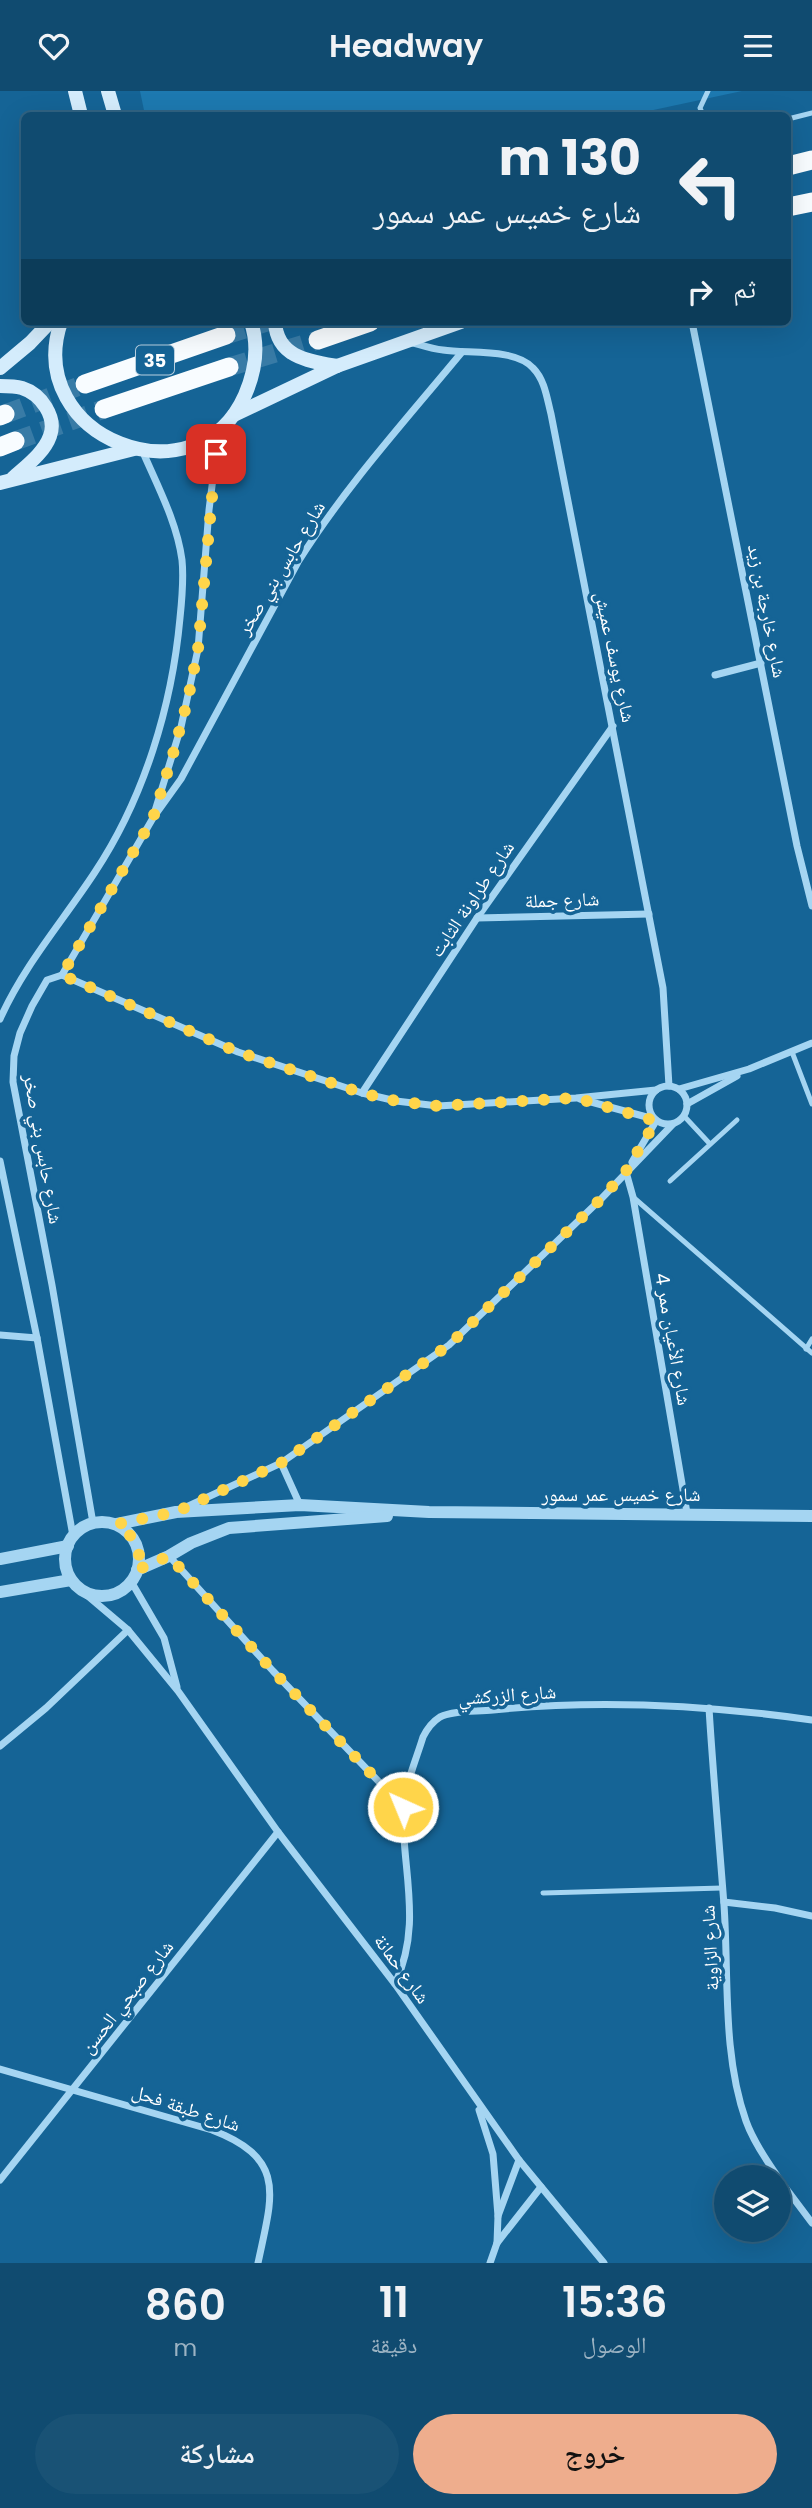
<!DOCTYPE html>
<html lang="ar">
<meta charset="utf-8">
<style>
:root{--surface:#104b70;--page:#195275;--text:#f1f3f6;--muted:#9cb3c3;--line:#306383;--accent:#eead8d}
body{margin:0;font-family:Poppins,"Noto Naskh Arabic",sans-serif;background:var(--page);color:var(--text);direction:rtl;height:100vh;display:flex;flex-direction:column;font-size:26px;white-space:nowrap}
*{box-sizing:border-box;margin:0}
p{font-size:23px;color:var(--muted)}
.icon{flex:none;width:38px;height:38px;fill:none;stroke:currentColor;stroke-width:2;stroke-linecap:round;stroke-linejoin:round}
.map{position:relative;height:2172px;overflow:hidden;direction:ltr}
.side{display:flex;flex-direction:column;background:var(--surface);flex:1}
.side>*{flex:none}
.top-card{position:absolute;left:21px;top:21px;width:770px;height:214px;border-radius:10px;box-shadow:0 7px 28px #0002,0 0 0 2px var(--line);direction:rtl;background:#104b70;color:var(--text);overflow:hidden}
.buttons{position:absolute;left:714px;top:2074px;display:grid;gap:14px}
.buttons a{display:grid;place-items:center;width:77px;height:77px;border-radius:50%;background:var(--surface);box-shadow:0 7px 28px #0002,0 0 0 2px var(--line);font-size:35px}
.pin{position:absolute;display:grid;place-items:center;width:60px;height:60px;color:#fff;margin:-30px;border-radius:14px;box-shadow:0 4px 10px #0006}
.me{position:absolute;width:77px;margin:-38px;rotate:316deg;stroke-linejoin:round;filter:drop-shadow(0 0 5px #0008)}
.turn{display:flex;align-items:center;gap:24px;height:147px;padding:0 35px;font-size:32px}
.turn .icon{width:91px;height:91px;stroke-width:2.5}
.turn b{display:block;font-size:49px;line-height:60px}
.then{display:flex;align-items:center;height:66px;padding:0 35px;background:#0003;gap:14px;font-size:26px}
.eta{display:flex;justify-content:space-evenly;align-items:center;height:119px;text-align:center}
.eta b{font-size:42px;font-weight:600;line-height:49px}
.button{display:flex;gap:14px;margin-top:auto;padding:14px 35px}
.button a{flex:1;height:80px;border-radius:42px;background:var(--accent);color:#111;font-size:28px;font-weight:600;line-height:80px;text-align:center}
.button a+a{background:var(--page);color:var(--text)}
header{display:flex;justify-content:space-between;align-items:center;height:91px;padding:0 35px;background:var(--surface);font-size:32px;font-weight:600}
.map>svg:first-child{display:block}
.green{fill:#1d79b0}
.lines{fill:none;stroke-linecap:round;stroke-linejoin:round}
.trunk-tunnel{stroke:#387ba6;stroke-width:19;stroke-dasharray:19 10;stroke-linecap:butt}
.service{stroke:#a5d5f2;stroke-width:5}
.minor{stroke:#a5d5f2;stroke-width:7}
.tertiary{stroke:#a5d5f2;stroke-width:12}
.secondary{stroke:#d4ecfc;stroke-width:14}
.trunk{stroke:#f8fcff;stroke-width:19}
.route{stroke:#ffd54a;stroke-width:12;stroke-dasharray:0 21.6}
.labels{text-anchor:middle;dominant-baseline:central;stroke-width:7;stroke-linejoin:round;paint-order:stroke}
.shield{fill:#156496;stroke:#b9d0e0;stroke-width:2}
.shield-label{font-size:18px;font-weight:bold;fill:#fff}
.street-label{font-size:19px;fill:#fff;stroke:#156496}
</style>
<header><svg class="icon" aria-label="menu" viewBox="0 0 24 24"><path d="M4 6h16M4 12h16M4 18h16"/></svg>Headway<svg class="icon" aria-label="heart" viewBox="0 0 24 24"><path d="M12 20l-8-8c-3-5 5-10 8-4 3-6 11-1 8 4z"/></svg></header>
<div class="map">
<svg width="812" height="2172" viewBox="0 0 812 2172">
<rect width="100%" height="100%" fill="#156496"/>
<path class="green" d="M140 0H742L630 24H145Z"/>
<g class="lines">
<g class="trunk-tunnel">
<path d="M226 244 267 231"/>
<path d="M229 276 318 249"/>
<path d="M5 323 85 293"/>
<path d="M15 350 104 318"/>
</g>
<g class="service">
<path d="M703 24 700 17 708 0"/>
<path d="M788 28 812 22"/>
<path d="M792 961 812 1013"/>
<path d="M684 1025 710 1053"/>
<path d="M670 1090 737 1029"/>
<path d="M633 1106 812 1262"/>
<path d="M806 1258 812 1248"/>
<path d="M543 1802 722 1797"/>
</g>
<g class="minor">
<path d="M692 231 797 755 812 815"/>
<path d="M410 251C421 254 432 258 443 259 468 263 515 257 533 277 545 289 547 308 551 323L663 897 669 995"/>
<path d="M715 584 761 572"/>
<path d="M154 723 181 636 198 558 209 419 219 339"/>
<path d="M477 827 649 823"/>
<path d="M62 884 238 961 362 1002 396 1010 438 1015 576 1007 656 999"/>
<path d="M0 928C24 874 63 830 95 781 144 707 172 615 180 527 182 508 184 488 182 469 177 431 157 394 142 359"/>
<circle cx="668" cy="1014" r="19"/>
<path d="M679 998 749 978 812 952"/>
<path d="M362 1002 477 827 613 635"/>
<path d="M580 1008 654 1028"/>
<path d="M687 1013 737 985"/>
<path d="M0 1070 37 1247 73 1445"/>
<path d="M632 1071 656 1030"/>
<path d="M626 1081 633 1106 687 1422"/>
<path d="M0 1244 37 1247"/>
<path d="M281 1372 300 1414"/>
<path d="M182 1418 281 1372 449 1254 601 1108 673 1033"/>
<path d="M93 1432 52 1194 13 991 14 965 20 942 32 915 47 889 62 884 153 727 181 688 298 471C345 396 405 330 462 261"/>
<path d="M169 1465 273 1580 403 1716"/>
<path d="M132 1492 164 1547 177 1596"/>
<path d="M82 1500 128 1539 178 1600 278 1741 395 1893 519 2069 604 2172"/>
<path d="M709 1617C713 1682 719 1748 724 1814 729 1885 722 1962 746 2030 753 2050 766 2069 778 2086"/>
<path d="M0 1655 46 1617 128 1539"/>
<path d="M724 1811 775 1817 812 1825"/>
<path d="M395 1893C423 1833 402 1780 403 1718 403 1700 417 1666 423 1646 427 1638 432 1631 440 1626 454 1619 477 1621 493 1619 599 1608 707 1614 812 1629"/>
<path d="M0 1978 212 2039C288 2068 272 2105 258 2172"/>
<path d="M479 2019 493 2063 498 2125"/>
<path d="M779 2088 812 2132"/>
<path d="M0 2089 278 1741"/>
<path d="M497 2152 541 2096"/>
<path d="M490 2172 497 2152 498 2125 519 2069"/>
</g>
<g class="tertiary">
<circle cx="102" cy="1468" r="37"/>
<path d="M117 1433 176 1421 300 1414 429 1421 812 1425"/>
<path d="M0 1468 68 1455"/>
<path d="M137 1479 169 1465 191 1452 229 1437 387 1425"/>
<path d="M0 1501 71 1489"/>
</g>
<g class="secondary">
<path d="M75 0 81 24"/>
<path d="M108 0 115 24"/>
<path d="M61 231C22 346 196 415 245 304 255 281 259 255 251 231"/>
<path d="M275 231C277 266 308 270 337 275"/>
<path d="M0 277 30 252 50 231"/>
<path d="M0 295C7 295 15 295 22 297 41 303 57 326 50 345 44 362 26 375 13 387"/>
<path d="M234 324 337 275 461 231"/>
<path d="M0 392 134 358"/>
</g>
<g class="trunk">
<path d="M788 75 812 69"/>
<path d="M788 116 812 111"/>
<path d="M318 249 370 231"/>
<path d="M85 293 226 244"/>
<path d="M104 318 229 276"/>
<path d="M0 325 5 323"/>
<path d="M0 356 15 350"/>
</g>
</g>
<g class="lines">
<path class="route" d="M216 363 198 558 188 608 173 663 153 727 62 884 238 961 362 1002 396 1010 438 1015 576 1007 656 1030 626 1080 601 1108 449 1254 281 1372 176 1421 117 1433C133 1444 144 1459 137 1479L169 1465 273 1580 403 1716"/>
</g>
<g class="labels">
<rect class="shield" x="136" y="254.5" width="38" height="29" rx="5"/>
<g class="shield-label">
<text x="155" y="269">35</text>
</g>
<g class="street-label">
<text transform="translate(281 477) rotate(-59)">شارع حابس بني صخر</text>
<text transform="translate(767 520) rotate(79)">شارع خارجة بن زيد</text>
<text transform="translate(615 566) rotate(78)">شارع يوسف عميش</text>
<text transform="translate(472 808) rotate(-56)">شارع طراونة الثابت</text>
<text transform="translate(562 809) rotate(-2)">شارع جملة</text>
<text transform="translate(43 1058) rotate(80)">شارع حابس بني صخر</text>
<text transform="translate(673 1248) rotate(80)">شارع الأعيان ممر 4</text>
<text x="621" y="1403">شارع خميس عمر سمور</text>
<text transform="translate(507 1604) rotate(-4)">شارع الزركشي</text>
<text transform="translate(710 1857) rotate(-93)">شارع الزاوية</text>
<text transform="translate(402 1878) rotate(54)">شارع حمانة</text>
<text transform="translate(127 1906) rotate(-52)">شارع صبحي الحسن</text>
<text transform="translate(186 2017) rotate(18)">شارع طبقة فحل</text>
</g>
</g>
</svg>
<div class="buttons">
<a><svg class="icon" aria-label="layers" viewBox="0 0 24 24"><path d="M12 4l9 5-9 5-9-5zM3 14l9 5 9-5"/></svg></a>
</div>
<div class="pin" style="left:216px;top:363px;background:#d93025"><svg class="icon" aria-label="arrive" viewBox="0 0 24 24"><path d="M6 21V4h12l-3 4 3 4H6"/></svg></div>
<svg class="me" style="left:403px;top:1716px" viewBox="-20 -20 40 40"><circle r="17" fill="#ffd54a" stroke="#fff" stroke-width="3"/><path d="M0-11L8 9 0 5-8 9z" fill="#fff"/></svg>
<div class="top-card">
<div class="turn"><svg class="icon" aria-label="left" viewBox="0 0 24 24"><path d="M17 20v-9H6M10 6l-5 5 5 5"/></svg><div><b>130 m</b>شارع خميس عمر سمور</div></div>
<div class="then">ثم<svg class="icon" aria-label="right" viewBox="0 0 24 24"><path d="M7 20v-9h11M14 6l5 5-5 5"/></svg></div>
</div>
</div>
<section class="side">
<div class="eta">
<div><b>15:36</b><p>الوصول</p></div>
<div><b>11</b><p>دقيقة</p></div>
<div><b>860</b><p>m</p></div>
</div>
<div class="button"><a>خروج</a><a>مشاركة</a></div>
</section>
